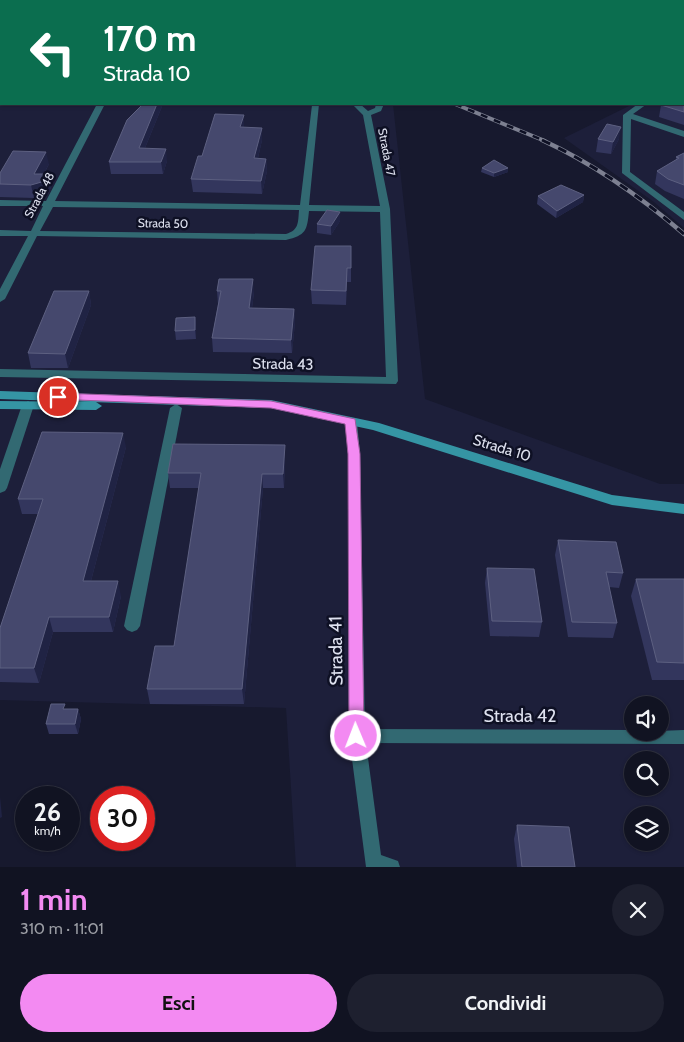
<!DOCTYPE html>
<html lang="it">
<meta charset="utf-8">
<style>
:root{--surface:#111322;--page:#1e202f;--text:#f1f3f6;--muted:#9c9ea5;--line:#303240;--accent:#f38af2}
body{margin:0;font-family:Cabin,sans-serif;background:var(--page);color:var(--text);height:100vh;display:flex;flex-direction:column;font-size:19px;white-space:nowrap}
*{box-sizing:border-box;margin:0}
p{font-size:16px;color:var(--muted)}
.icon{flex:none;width:28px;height:28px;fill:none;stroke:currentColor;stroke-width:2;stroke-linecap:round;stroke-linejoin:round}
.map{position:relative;height:867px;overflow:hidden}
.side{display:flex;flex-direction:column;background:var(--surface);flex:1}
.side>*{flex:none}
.guide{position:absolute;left:0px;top:0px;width:685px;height:105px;box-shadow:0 1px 4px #0004,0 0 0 1px var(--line);background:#0b6e4f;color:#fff;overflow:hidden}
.buttons{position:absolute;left:624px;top:696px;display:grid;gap:10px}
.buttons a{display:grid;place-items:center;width:45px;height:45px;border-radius:50%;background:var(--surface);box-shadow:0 1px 4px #0004,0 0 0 1px var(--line);font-size:25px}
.speed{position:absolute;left:15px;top:786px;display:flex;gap:10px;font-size:25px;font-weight:700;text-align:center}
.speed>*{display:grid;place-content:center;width:65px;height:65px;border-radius:50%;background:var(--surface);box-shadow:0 1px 4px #0004,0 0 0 1px var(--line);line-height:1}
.speed small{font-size:12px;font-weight:400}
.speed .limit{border:8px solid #d22;background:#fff;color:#111}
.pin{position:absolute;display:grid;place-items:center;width:42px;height:42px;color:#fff;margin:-21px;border:2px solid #fff;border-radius:50%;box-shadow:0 1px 5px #0007}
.me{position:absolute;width:55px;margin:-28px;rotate:359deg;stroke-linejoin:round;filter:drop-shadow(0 0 4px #0008)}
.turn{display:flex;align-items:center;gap:18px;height:105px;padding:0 20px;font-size:22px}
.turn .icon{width:65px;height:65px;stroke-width:2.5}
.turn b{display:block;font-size:35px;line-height:42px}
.round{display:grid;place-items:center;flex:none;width:52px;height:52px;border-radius:26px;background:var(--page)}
.head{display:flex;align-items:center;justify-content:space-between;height:85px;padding:0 20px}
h1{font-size:30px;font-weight:800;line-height:38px;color:var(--accent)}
.cta{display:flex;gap:10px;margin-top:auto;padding:10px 20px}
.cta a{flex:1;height:58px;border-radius:30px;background:var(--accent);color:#111;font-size:20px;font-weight:800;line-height:58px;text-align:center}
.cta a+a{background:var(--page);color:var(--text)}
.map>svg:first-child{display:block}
.built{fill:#1d1f3a;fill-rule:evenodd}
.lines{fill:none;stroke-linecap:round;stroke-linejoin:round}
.street{fill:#326972;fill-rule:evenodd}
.secondary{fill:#3595a4;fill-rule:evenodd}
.rail-far1-casing{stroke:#7d8091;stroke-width:4}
.rail-casing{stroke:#7d8091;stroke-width:4.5}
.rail-far1{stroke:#0e1024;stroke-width:2.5;stroke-dasharray:7;stroke-linecap:butt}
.rail{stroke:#0e1024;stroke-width:3;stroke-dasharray:9;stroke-linecap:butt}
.wall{fill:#33365d}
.shaded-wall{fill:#202344}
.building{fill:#45486d;stroke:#5d6081}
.route{fill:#f38af2;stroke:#9e5a9d}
.labels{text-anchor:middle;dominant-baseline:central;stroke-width:5;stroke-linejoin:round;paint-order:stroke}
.far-street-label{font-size:12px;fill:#dee1ef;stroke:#0e1024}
.street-label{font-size:15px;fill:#dee1ef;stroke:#0e1024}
.near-street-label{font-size:18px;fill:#dee1ef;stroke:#0e1024}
</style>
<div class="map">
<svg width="684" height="867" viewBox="0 0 684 867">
<rect width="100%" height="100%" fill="#17192e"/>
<g class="built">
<path d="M684 79V228L654 202 564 138 633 104H684Z"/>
<path d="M0 87 1 104H393L425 399 660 484H684V867H296L286 708 0 700ZM632 705H660V732H632ZM632 760H660V788H632ZM632 815H660V842H632Z"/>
</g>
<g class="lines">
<g class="street">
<rect x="369" y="0" width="6" height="1"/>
<rect x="0" y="93" width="1" height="4"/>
<path d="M97 104H105L55 201 300 205 312 105 319 104 309 205 380 206 363 115 352 104H360L368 111 375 108 376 104H384L381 111 371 115 390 209 398 381 396 384 0 377V369L386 377 380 212 309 211C307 231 306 235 286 240L37 236 5 299 0 302V289L28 236H0V230L31 231 43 206H0V200L46 201ZM53 207 299 210C298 223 299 230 286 234L40 231Z"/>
<path d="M638 104H647L633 114 684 131V137L631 119 630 172 684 212V220L622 173 623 115Z"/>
<path d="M28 401 34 405 7 488 5 491 0 493V469L22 405Z"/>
<path d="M176 404 182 408 140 626 137 630 132 632 127 630 124 626 170 408Z"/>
<path d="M351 417 357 421 360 454 365 729 632 730V732L684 730V744L366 743 381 855 398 861 400 867H366L349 736 348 454 345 421Z"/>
</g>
<g class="secondary">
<path d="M0 391 271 400 379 423 612 495 684 504V514L612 505 373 430 271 408 0 399Z"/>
<path d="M0 401 96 402 102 406 96 410 0 409Z"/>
</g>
<g class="rail-far1-casing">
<path id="rail-far1" d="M455 104 545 141"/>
</g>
<g class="rail-casing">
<path id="rail" d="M542 140C594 164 641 197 684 234"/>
</g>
<use href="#rail-far1" class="rail-far1"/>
<use href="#rail" class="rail"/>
</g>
<g class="wall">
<path d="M684 90V125L659 117 661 105Z"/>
<path d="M143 104H163L145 148 167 161 163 174H111L109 162Z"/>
<path d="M244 127 262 140 258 158 266 159 267 171 262 194 193 192 191 179 202 156Z"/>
<path d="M598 139H619L611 154 596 152Z"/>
<path d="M684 153V199L665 191 655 184 657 171 676 161V157Z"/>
<path d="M49 164 44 174H49L51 187 48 194 34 198 0 197V173Z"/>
<path d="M482 168 508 172 494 177 481 172Z"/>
<path d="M584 195 583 202 556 218 537 204 538 196Z"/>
<path d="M340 221 331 235 317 233V224Z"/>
<path d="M351 246V282H347L346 305 312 304 311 290Z"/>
<path d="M89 291 91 305 68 368H31L28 353Z"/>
<path d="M217 291 254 292 252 308 294 309 295 322 292 353 213 352 212 338 218 304Z"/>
<path d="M195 317 196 327V339L176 340 175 331Z"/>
<path d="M126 447 91 581 121 596 113 632H53L39 683 0 682V628L38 514H22L18 499Z"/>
<path d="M285 459 284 488H263L244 704H150L147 689 174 646 199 488H170L168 473Z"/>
<path d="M558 540 623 573 619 588 609 587 617 623 613 638 568 637 555 555Z"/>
<path d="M487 568 542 622 539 637 490 636 485 583Z"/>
<path d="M636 579H684V680H652L631 596Z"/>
<path d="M66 709H78L81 719 78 734H49L46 724Z"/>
<path d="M517 825 575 867H517L514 839Z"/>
</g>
<g class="shaded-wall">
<path d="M157 104H163L140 160 139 148Z"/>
<path d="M244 115V127L241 139 240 127Z"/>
<path d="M621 127 619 139 611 154 613 142Z"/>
<path d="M262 128V140L255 171 254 158Z"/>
<path d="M166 149 167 161 163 174 161 162Z"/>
<path d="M46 152 49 164 39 183 49 174 51 187 48 194 34 198 31 185 34 174Z"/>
<path d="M266 159 267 171 262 194 261 181Z"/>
<path d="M508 168V172L494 177V173Z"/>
<path d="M584 195 583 202 556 218 557 211Z"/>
<path d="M340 212V221L331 235V226Z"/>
<path d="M253 279 254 292 250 322 249 308Z"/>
<path d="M89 291 91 305 68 368 65 354Z"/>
<path d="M294 309 295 322 292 353 291 340Z"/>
<path d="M195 317 196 327V339L195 330Z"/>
<path d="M123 433 126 447 87 596 83 581Z"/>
<path d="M285 445V459L284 488 283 474Z"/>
<path d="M262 474 263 488 244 704 242 689Z"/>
<path d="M118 581 121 596 113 632 109 617Z"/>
<path d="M49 617 53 632 39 683 34 668Z"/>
<path d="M78 709 81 719 78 734 75 724Z"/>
<path d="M0 797 2 817 0 818Z"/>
</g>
<g class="building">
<rect x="184" y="0" width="28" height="1"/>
<path d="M684 90V112L661 105 663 104H684Z"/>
<path d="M143 104H157L139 148 166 149 161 162H109L127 120Z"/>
<path d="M215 114 244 115 240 127 262 128 254 158 266 159 261 181 191 179 198 156H202Z"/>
<path d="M607 124 621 127 613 142 598 139Z"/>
<path d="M13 151 46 152 34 174H49L45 181 31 185 0 184V173Z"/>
<path d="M684 153V185L668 179 657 171 679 158 676 157Z"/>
<path d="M494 160 508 168 494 173 482 168Z"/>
<path d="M561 185 584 195 557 211 538 196Z"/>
<path d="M327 210 340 212 331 226 317 224Z"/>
<path d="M315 246H351V268H347L346 291 311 290Z"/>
<path d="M219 279H253L249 308 294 309 291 340 212 338 221 291H217Z"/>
<path d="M54 291H89L65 354 28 353Z"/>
<path d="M195 317V330L175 331 176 318Z"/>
<path d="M42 432 123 433 83 581H118L109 617H49L34 668H0V628L43 499H18Z"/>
<path d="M173 444 285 445 283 474H262L242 689H147L155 646H174L201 473H168Z"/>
<path d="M558 540 616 542 623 573 606 572 617 623 572 622Z"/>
<path d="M487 568 534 569 542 622 492 621Z"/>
<path d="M636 579H684V663L657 662Z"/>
<path d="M51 704H65L63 709H78L75 724H46Z"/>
<path d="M517 825 569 827 575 867H522Z"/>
</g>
<path class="route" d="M58 393 271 401 355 419 360 454 364 736 362 741 356 743 351 741 349 736 348 454 345 424 271 408 54 399 53 397 54 394Z"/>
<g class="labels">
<g class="far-street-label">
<text transform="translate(387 152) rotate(79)">Strada 47</text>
<text transform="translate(39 195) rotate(-62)">Strada 48</text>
<text transform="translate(163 223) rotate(1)">Strada 50</text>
</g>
<g class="street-label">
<text transform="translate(283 364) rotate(1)">Strada 43</text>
<text transform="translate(502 448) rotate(17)">Strada 10</text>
</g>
<g class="near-street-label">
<text transform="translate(336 651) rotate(-91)">Strada 41</text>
<text x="520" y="716">Strada 42</text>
</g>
</g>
</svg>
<div class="buttons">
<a><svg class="icon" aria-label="sound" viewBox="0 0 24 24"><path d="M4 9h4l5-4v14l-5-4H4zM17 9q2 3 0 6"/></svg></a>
<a><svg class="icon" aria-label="search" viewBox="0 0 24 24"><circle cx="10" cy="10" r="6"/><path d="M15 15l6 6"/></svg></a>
<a><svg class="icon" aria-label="layers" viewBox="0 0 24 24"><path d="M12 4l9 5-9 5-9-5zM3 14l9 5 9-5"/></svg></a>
</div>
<div class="speed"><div>26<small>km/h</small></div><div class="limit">30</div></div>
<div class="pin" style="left:58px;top:397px;background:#d93025"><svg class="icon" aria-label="arrive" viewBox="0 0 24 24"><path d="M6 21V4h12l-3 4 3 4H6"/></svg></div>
<svg class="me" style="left:356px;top:736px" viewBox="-20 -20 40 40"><circle r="17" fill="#f38af2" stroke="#fff" stroke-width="3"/><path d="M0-11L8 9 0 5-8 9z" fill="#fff"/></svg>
<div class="guide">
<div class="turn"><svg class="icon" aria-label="left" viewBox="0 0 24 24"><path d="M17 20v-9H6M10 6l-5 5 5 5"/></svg><div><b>170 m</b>Strada 10</div></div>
</div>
</div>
<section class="side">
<div class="head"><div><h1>1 min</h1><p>310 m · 11:01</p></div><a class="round"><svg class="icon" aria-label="close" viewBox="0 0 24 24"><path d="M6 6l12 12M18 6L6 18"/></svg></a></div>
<div class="cta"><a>Esci</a><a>Condividi</a></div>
</section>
